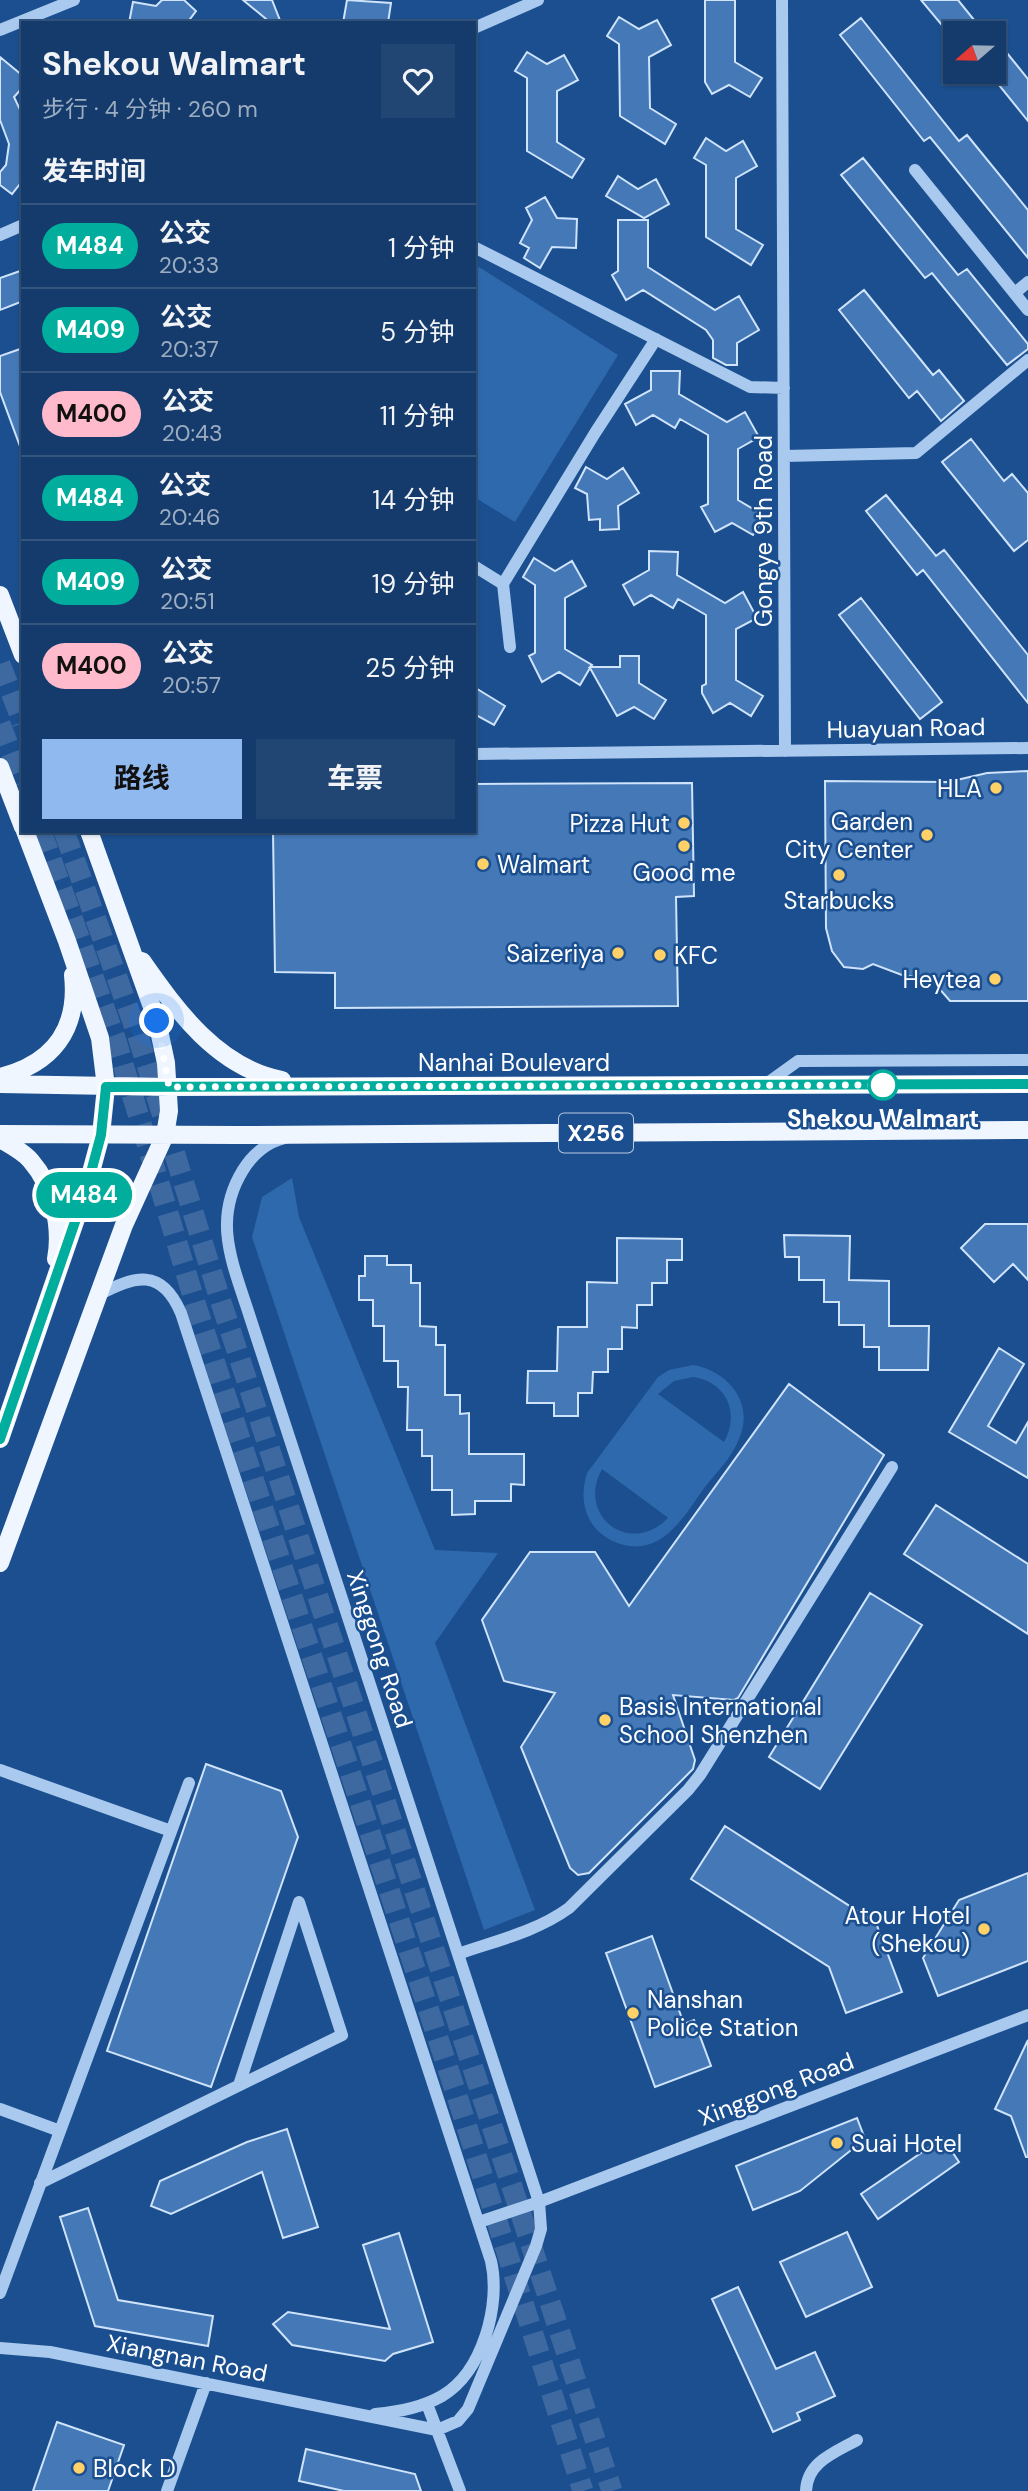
<!DOCTYPE html>
<html lang="zh">
<head>
<meta charset="utf-8">
<style>
	:root { --surface:#143b6b; --page:#214673; --text:#f1f3f6; --muted:#9dadc1; --line:#33557e; --accent:#90b9f0 }
	body { margin:0; font-family:"DM Sans","Noto Sans SC",sans-serif; background:var(--page); color:var(--text); height:100vh; display:flex; flex-direction:column; font-size:26px; white-space:nowrap }
	* { box-sizing:border-box; margin:0 }
	p { font-size:23px; color:var(--muted) }
	.icon { flex:none; width:38px; height:38px; fill:none; stroke:currentColor; stroke-width:2; stroke-linecap:round; stroke-linejoin:round }
	.map { position:relative; flex:1; overflow:hidden }
	.details { position:absolute; left:21px; top:21px; width:455px; height:812px; display:flex; flex-direction:column; background:var(--surface); border-radius:0px; box-shadow:0 2px 5px #0004,0 0 0 2px var(--line) }
	.details>* { flex:none }
	.badge { padding:0 14px; border-radius:23px; font-size:24px; line-height:46px }
	.needle { width:46px; rotate:250deg }
	.fabs { position:absolute; left:943px; top:21px; display:grid; gap:14px }
	.fabs a { display:grid; place-items:center; width:63px; height:63px; border-radius:0px; background:var(--surface); box-shadow:0 2px 5px #0004,0 0 0 2px var(--line); font-size:35px }
	.you { position:absolute; width:35px; height:35px; margin:-18px; border:5px solid #fff; border-radius:50%; background:#1a73e8; box-shadow:0 0 0 10px #1a73e833 }
	.map>.badge { position:absolute; translate:-50% -50%; box-shadow:0 0 0 4px #fff }
	h2 { padding:0 21px; font-size:26px; line-height:63px }
	.round { display:grid; place-items:center; flex:none; width:74px; height:74px; border-radius:0px; background:var(--page) }
	.headline { display:flex; align-items:center; justify-content:space-between; height:119px; padding:0 21px }
	h1 { font-size:33px; font-weight:700; line-height:52px }
	.button { display:flex; gap:14px; margin-top:auto; padding:14px 21px }
	.button a { flex:1; height:80px; border-radius:0px; background:var(--accent); color:#111; font-size:28px; font-weight:700; line-height:80px; text-align:center }
	.button a+a { background:var(--page); color:var(--text) }
	ul { padding:0; list-style:none }
	li { display:flex; align-items:center; gap:21px; height:84px; padding:0 21px; border-top:2px solid var(--line) }
	li div { flex:1 }
	li b { display:block; font-size:26px }
	li em { font-style:normal }
	li .badge { min-width:77px; font-weight:700; text-align:center }
	.map>svg:first-child { display:block }
</style>
</head>
<body>
<div class="map">
<svg width="1028" height="2491" viewBox="0 0 1028 2491">
	<rect width="100%" height="100%" fill="#1b4f8f"/>
	<path fill="#2e69ad" fill-rule="evenodd" d="M479,267L618,355L515,522L474,497V274Z
		M292,1178L299,1217L435,1550L498,1553L435,1643L535,1910L484,1930L252,1237L262,1197Z
		M693,1365C728,1371 755,1403 739,1439C732,1457 717,1472 705,1487C686,1513 666,1551 629,1546C616,1544 605,1538 596,1529C582,1512 581,1493 587,1473L658,1377L669,1370ZM693,1377C727,1382 740,1413 724,1442L658,1394L674,1381ZM602,1469L667,1517L668,1518C630,1557 576,1516 602,1469Z"/>
	<path fill="#4478b7" stroke="#cfe3fa" stroke-width="2" d="M162,0H184L196,11L187,23H129L133,2L156,6Z
		M243,0H272L281,23H271Z
		M347,0L391,3L388,23H343Z
		M705,0H735V62L762,78L750,97L729,85L712,94L705,82Z
		M921,0H958L979,26L969,33L956,32V42Z
		M619,17L639,29L657,20L671,45L649,57L650,108L676,124L665,144L620,116L619,44L607,36Z
		M861,18L959,141L967,135L1028,210V258L930,137L924,141L840,35Z
		M994,37L1028,79V121L994,79Z
		M527,52L547,64L564,55L578,80L557,91V142L584,159L572,178L527,151V78L515,71Z
		M0,57L23,76V87L14,97L23,116V180L12,194L0,185V172L6,165L9,144L0,120Z
		M706,138L726,151L743,141L757,166L736,178V229L763,245L751,265L706,237V165L694,158Z
		M863,158L958,275L967,269L1028,344V349L1007,365L932,273L925,278L841,175Z
		M618,176L638,189L656,179L669,204L644,218L606,196Z
		M545,197L557,218L577,219L576,248L552,247L540,268L524,258L529,248L520,243L532,220L526,208Z
		M618,220H648V267L715,310L739,296L759,330L737,343V365H726L713,358V340L706,330L643,290L626,300L612,275L618,271Z
		M23,270V301L0,310V278Z
		M864,290L933,375L939,370L964,401L941,421L917,391L909,398L839,310Z
		M23,348V449H21L0,392V356Z
		M651,371H680L679,394L727,422L745,412L759,437L738,449V500L765,516L753,535L732,523L715,532L701,507L708,504V435L680,419L675,428L653,415L636,425L625,404L651,390Z
		M971,439L1004,481L1012,474L1028,493V540L1014,551L942,462Z
		M586,467L607,479L623,468L639,493L618,506L619,529L600,530V519L589,520L587,494L575,488Z
		M886,495L936,556L944,550L1028,655V703L923,570L917,575L866,511Z
		M649,551L678,552L677,575L725,603L743,592L757,618L736,629V680L763,696L751,716L730,703L713,713L702,693V686L706,684V615L678,599L673,608L651,595L634,605L623,585L649,570Z
		M534,558L555,571L572,561L586,586L565,598V649L592,665L590,667H620V656H639V683L666,700L654,719L634,707L617,716L590,668L580,685L559,672L542,682L529,656L535,653V585L523,577Z
		M861,598L942,702L920,719L839,615Z
		M474,687L505,706L494,725L474,714Z
		M1028,771V1001H950L931,979L902,975L873,964L863,969L844,967L832,951L826,928L825,781L948,782L987,773Z
		M692,783L694,896L676,897L678,1006L335,1008V973L275,972L273,831H474V784Z
		M985,1224H1028V1280L1013,1264L994,1282L961,1248Z
		M784,1235L850,1236L849,1280L889,1281V1326H929L928,1370H879V1347H864V1325H839V1302H824V1280H799V1257H785Z
		M617,1238L682,1239V1260H667V1283H652V1305H637V1328L622,1327V1349H608V1372H593L592,1393H578V1416H554V1403H527L528,1371H557L558,1327H587V1282L617,1283Z
		M365,1256H387V1265H411V1283H420V1326L436,1327V1345H445V1395H460V1414L469,1413V1454H524V1485L511,1484V1501H475V1514L452,1515V1490H432V1456H422V1430H407L408,1387H398V1361H384V1326H373V1300H359V1276H365Z
		M999,1348L1024,1364L988,1426L1016,1443L1028,1422V1478L949,1432Z
		M789,1384L884,1455L738,1698L734,1700L673,1695L695,1760L693,1769L589,1873L578,1875L570,1868L521,1747L555,1693L504,1681L482,1620L530,1552H595L629,1606Z
		M936,1505L1028,1564V1634L904,1554Z
		M870,1593L922,1625L820,1789L769,1757Z
		M206,1764L281,1791L298,1837L211,2087L107,2051Z
		M725,1826L876,1923L902,1992L846,2013L829,1967L691,1879Z
		M1028,1873V1961L938,1996L923,1958L959,1900Z
		M652,1936L684,2024L694,2020L711,2066L655,2087L606,1953Z
		M1028,2040V2157H1026L1011,2116L995,2109Z
		M857,2118L865,2139L800,2191L753,2210L736,2166Z
		M287,2129L318,2227L283,2238L262,2172L171,2214L151,2206L160,2181L247,2142Z
		M943,2138L959,2162L878,2219L861,2194Z
		M88,2208L118,2300L213,2316L208,2346L95,2326L60,2217Z
		M847,2232L872,2287L806,2317L780,2262Z
		M399,2233L433,2342L393,2354L385,2361L292,2345L273,2324L288,2312L390,2329L363,2245Z
		M738,2287L776,2369L815,2352L835,2396L797,2413L800,2420L773,2432L712,2299Z
		M57,2422L124,2445L108,2491H33Z
		M306,2449L415,2474L421,2491H344L299,2481Z"/>
	<g fill="none" stroke-linecap="round" stroke-linejoin="round">
		<path stroke="#3d69a0" stroke-width="21" stroke-dasharray="21 10" stroke-linecap="butt" d="M0,664L23,723
			M0,724L23,783
			M41,831L116,1041L196,1306L457,2096L583,2491
			M64,831L137,1033L220,1299L612,2491"/>
		<path stroke="#a9c9ee" stroke-width="12" d="M782,0L785,751
			M474,28L538,0
			M0,30L74,0
			M915,170L1028,310
			M0,235L23,225
			M474,247L750,387L784,388
			M1015,293L1028,282
			M784,456L916,453L1028,360
			M474,566L503,584L510,647
			M503,584L595,433L656,339
			M474,754L1028,748
			M766,1084L798,1061L1028,1060
			M98,1295C135,1276 161,1267 181,1313L491,2261C501,2304 483,2372 442,2396C421,2408 399,2412 375,2414
			M0,1770L171,1831
			M458,1954C495,1941 536,1932 569,1908L688,1790L700,1775L892,1467
			M0,2109L60,2131
			M40,2183L342,2035L299,1902L239,2085
			M479,2222L539,2202L1028,2015
			M0,2293L189,1783
			M0,2348L50,2352L437,2430L458,2421L468,2409L536,2246L541,2229L539,2202L246,1305C230,1257 214,1217 243,1170C252,1155 267,1142 285,1138
			M427,2404L460,2491
			M167,2491L206,2383
			M806,2491C807,2462 834,2453 857,2440"/>
		<path stroke="#f0f6ff" stroke-width="18" d="M0,595L23,655
			M0,767L23,827
			M142,961C177,1011 218,1068 282,1080
			M0,1077C52,1064 79,1030 73,975
			M0,1084L169,1087L1028,1084
			M0,1134L238,1135L1028,1130
			M0,1139C10,1145 24,1152 31,1161C53,1186 62,1227 56,1259
			M0,1439L87,1187L101,1135L106,1087L100,1038L67,941L25,831
			M0,1563L124,1225L165,1135L169,1111L166,1063L157,1021L89,831"/>
	</g>
	<g fill="none" stroke-linecap="round" stroke-linejoin="round">
		<defs>
			<path id="line" d="M0,1439L87,1187L101,1135L106,1087L1028,1084"/>
		</defs>
		<use href="#line" stroke="#fff" stroke-width="16"/>
		<use href="#line" stroke="#01ad9c" stroke-width="10"/>
		<path stroke="#fff" stroke-width="7" stroke-dasharray="0 12.6" d="M157,1021L169,1087L883,1085"/>
	</g>
	<g fill="#ffd166" stroke="#1b4f8f" stroke-width="2.5">
		<circle cx="996" cy="788" r="7"/>
		<circle cx="684" cy="823" r="7"/>
		<circle cx="927" cy="835" r="7"/>
		<circle cx="684" cy="846" r="7"/>
		<circle cx="483" cy="864" r="7"/>
		<circle cx="839" cy="875" r="7"/>
		<circle cx="618" cy="953" r="7"/>
		<circle cx="660" cy="955" r="7"/>
		<circle cx="995" cy="979" r="7"/>
		<circle cx="605" cy="1720" r="7"/>
		<circle cx="984" cy="1929" r="7"/>
		<circle cx="633" cy="2013" r="7"/>
		<circle cx="837" cy="2143" r="7"/>
		<circle cx="79" cy="2468" r="7"/>
	</g>
	<circle fill="#fff" stroke="#01ad9c" stroke-width="3.5" cx="883" cy="1085" r="14"/>
	<g text-anchor="middle" dominant-baseline="central" stroke-width="5" stroke-linejoin="round" paint-order="stroke">
		<rect fill="#1b4f8f" stroke="#bbcadd" stroke-width="2" x="559" y="1113.5" width="74" height="39" rx="5"/>
		<g font-size="23" font-weight="bold" fill="#fff">
			<text x="596" y="1133">X256</text>
		</g>
		<g font-size="24" fill="#fff" stroke="#1b4f8f">
			<text transform="translate(763 531) rotate(-90)">Gongye 9th Road</text>
			<text transform="translate(906 728) rotate(-1)">Huayuan Road</text>
			<text x="514" y="1062">Nanhai Boulevard</text>
			<text transform="translate(380 1649) rotate(72)">Xinggong Road</text>
			<text transform="translate(776 2089) rotate(-21)">Xinggong Road</text>
			<text transform="translate(187 2358) rotate(11)">Xiangnan Road</text>
		</g>
		<g font-size="24" fill="#fff" stroke="#1b4f8f" text-anchor="end">
			<text x="982" y="788">HLA</text>
			<text x="913" y="821">Garden<tspan x="913" dy="28">City Center</tspan></text>
			<text x="670" y="823">Pizza Hut</text>
			<text x="497" y="864" text-anchor="start">Walmart</text>
			<text x="684" y="872" text-anchor="middle">Good me</text>
			<text x="839" y="900" text-anchor="middle">Starbucks</text>
			<text x="604" y="953">Saizeriya</text>
			<text x="674" y="955" text-anchor="start">KFC</text>
			<text x="981" y="979">Heytea</text>
			<text x="619" y="1706" text-anchor="start">Basis International<tspan x="619" dy="28">School Shenzhen</tspan></text>
			<text x="970" y="1915">Atour Hotel<tspan x="970" dy="28">(Shekou)</tspan></text>
			<text x="647" y="1999" text-anchor="start">Nanshan<tspan x="647" dy="28">Police Station</tspan></text>
			<text x="851" y="2143" text-anchor="start">Suai Hotel</text>
			<text x="93" y="2468" text-anchor="start">Block D</text>
		</g>
		<g font-size="24" font-weight="bold" fill="#fff" stroke="#1b4f8f">
			<text x="883" y="1118">Shekou Walmart</text>
		</g>
	</g>
</svg>
<div class="fabs">
<a><svg class="needle" viewBox="-14 -14 28 28"><path d="M0-13l5 13h-10z" fill="#e53935"/><path d="M0 13l5-13h-10z" fill="#9dadc1"/></svg></a>
</div>
<div class="you" style="left:157px;top:1021px"></div>
<b class="badge" style="left:84px;top:1195px;background:#01ad9c;color:#fff">M484</b>
<section class="details">
<div class="headline"><div><h1>Shekou Walmart</h1><p>步行 · 4 分钟 · 260 m</p></div><a class="round"><svg class="icon" aria-label="heart" viewBox="0 0 24 24"><path d="M12 20l-8-8c-3-5 5-10 8-4 3-6 11-1 8 4z"/></svg></a></div>
<h2>发车时间</h2>
<ul>
<li><span class="badge" style="background:#01ad9c;color:#fff">M484</span><div><b>公交</b><p>20:33</p></div><em>1 分钟</em></li>
<li><span class="badge" style="background:#01ad9c;color:#fff">M409</span><div><b>公交</b><p>20:37</p></div><em>5 分钟</em></li>
<li><span class="badge" style="background:#fbc;color:#111">M400</span><div><b>公交</b><p>20:43</p></div><em>11 分钟</em></li>
<li><span class="badge" style="background:#01ad9c;color:#fff">M484</span><div><b>公交</b><p>20:46</p></div><em>14 分钟</em></li>
<li><span class="badge" style="background:#01ad9c;color:#fff">M409</span><div><b>公交</b><p>20:51</p></div><em>19 分钟</em></li>
<li><span class="badge" style="background:#fbc;color:#111">M400</span><div><b>公交</b><p>20:57</p></div><em>25 分钟</em></li>
</ul>
<div class="button"><a>路线</a><a>车票</a></div>
</section>
</div>
</body>
</html>
